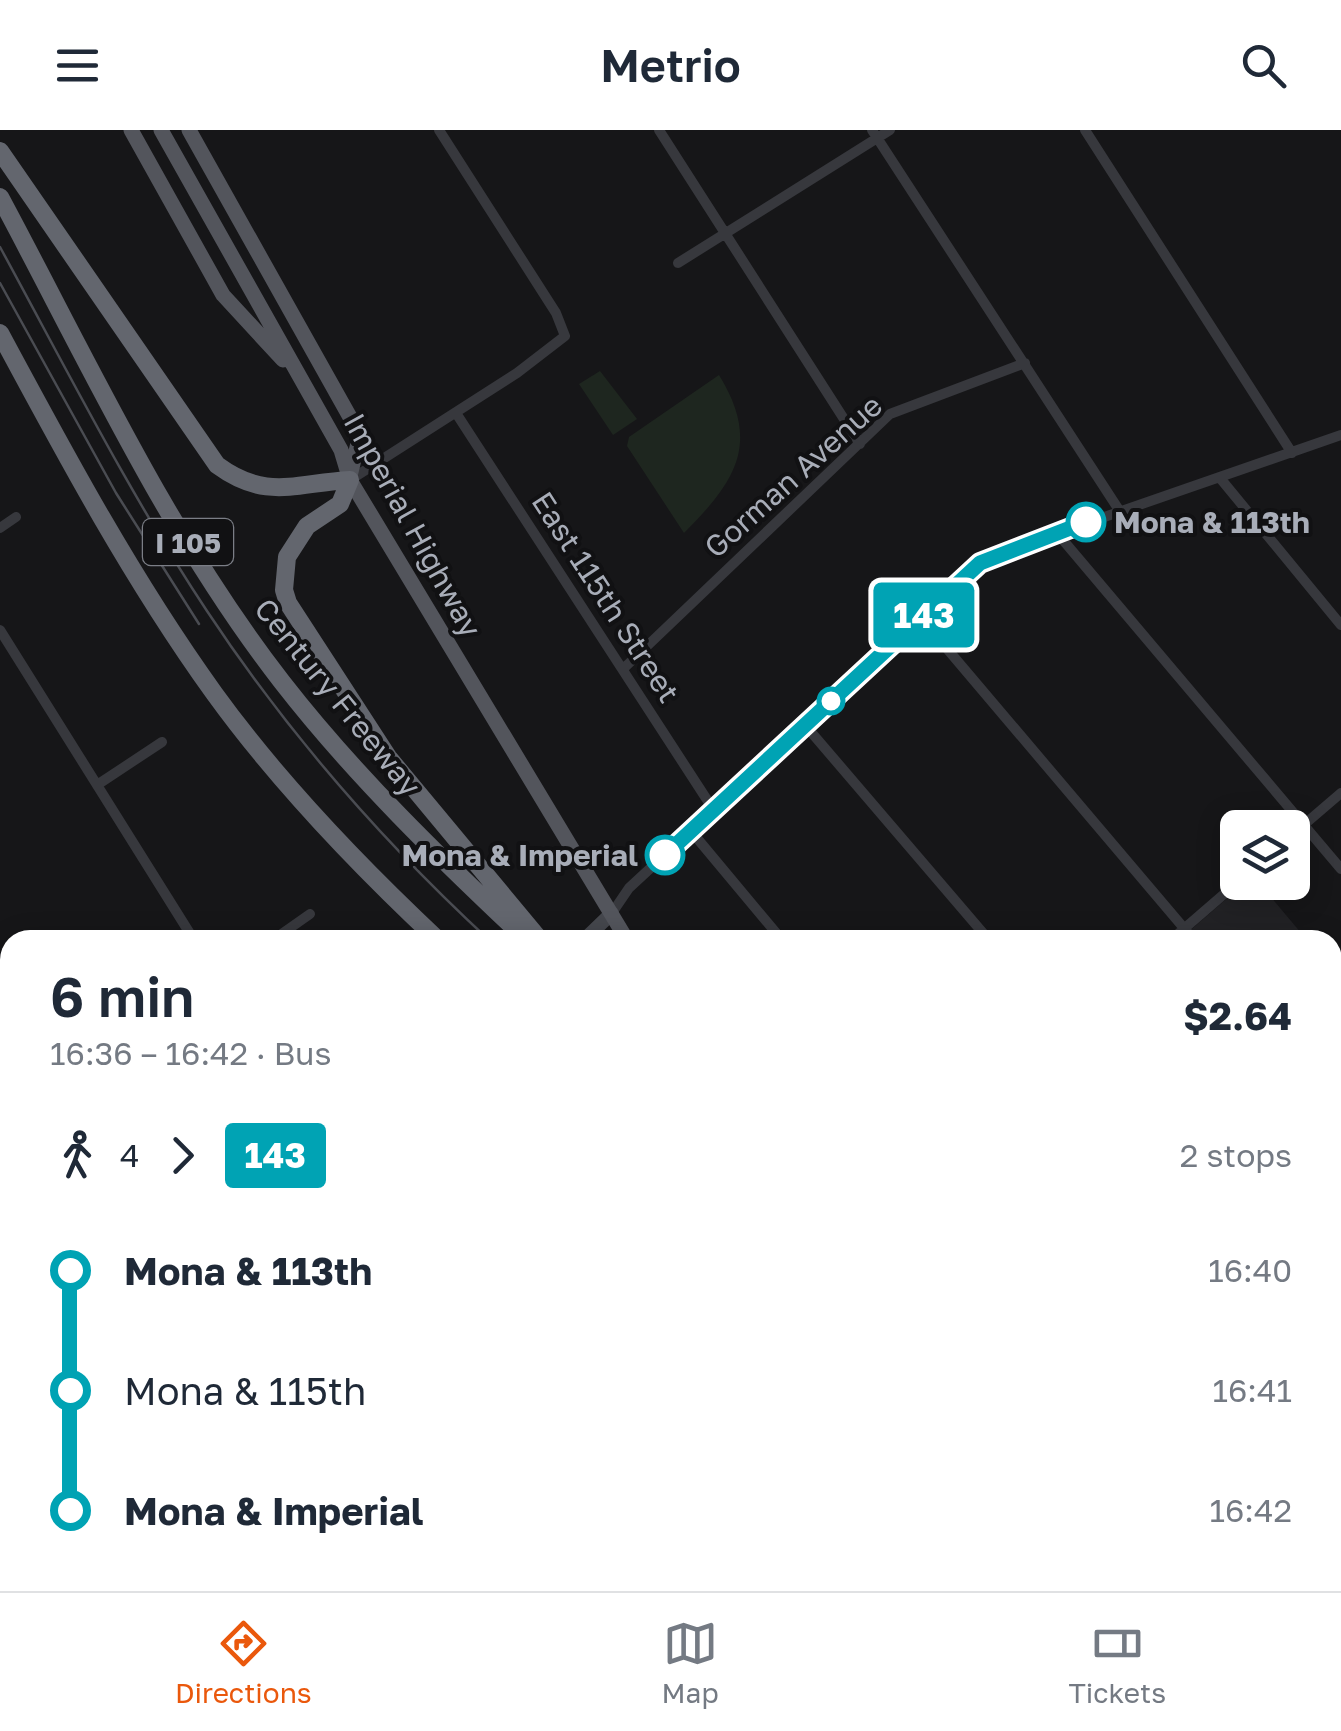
<!DOCTYPE html>
<html lang="en">
<head>
<meta charset="utf-8">
<style>
	:root { --surface:#fff; --page:#f6f6f7; --text:#1f2937; --muted:#747a83; --line:#e0e1e3; --accent:#ea580c }
	body { margin:0; font-family:"Golos Text",sans-serif; background:var(--page); color:var(--text); height:100vh; display:flex; flex-direction:column; font-size:38px; white-space:nowrap }
	* { box-sizing:border-box; margin:0 }
	p { font-size:32px; color:var(--muted) }
	.icon { flex:none; width:55px; height:55px; fill:none; stroke:currentColor; stroke-width:2; stroke-linecap:round; stroke-linejoin:round }
	.map { position:relative; flex:1; overflow:hidden }
	.side { position:absolute; left:0px; top:800px; width:1342px; height:662px; display:flex; flex-direction:column; background:var(--surface); border-radius:30px 30px 0 0; box-shadow:0 5px 25px #0003 }
	.side>* { flex:none }
	.badge { padding:0 20px; border-radius:8px; font-size:35px; line-height:65px }
	.tools { position:absolute; left:1220px; top:680px; display:grid; gap:20px }
	.tools a { display:grid; place-items:center; width:90px; height:90px; border-radius:15px; background:var(--surface); box-shadow:0 5px 25px #0003; font-size:50px }
	.map>.badge { position:absolute; translate:-50% -50%; box-shadow:0 0 0 5px #fff }
	.legs { display:flex; align-items:center; gap:15px; height:110px; padding:0 50px; font-size:32px }
	.legs p { margin-inline-start:auto }
	.overview { display:flex; align-items:center; justify-content:space-between; height:170px; padding:0 50px }
	h1 { font-size:55px; font-weight:600; line-height:75px }
	ul { padding:0 50px; list-style:none }
	li { display:flex; align-items:center; gap:35px; height:120px; font-size:38px }
	li i { display:grid; place-items:center; width:15px; height:100%; margin:0 12px; background:currentColor }
	li i::after { content:''; width:25px; height:25px; margin:-12px; border:8px solid; border-radius:50%; background:var(--surface) }
	li p { margin-inline-start:auto }
	li:first-child i { background:linear-gradient(#0000 50%,currentColor 0) }
	li:last-child i { background:linear-gradient(currentColor 50%,#0000 0) }
	header { display:flex; justify-content:space-between; align-items:center; height:130px; padding:0 50px; background:var(--surface); font-size:45px; font-weight:600 }
	.tabs { display:flex; justify-content:space-around; align-items:center; height:140px; border-top:2px solid var(--line); background:var(--surface); font-size:28px; color:var(--muted) }
	.tabs a { display:grid; justify-items:center; gap:5px }
	.tabs .on { color:var(--accent) }
	.map>svg:first-child { display:block }
</style>
</head>
<body>
<header><svg class="icon" aria-label="menu" viewBox="0 0 24 24"><path d="M4 6h16M4 12h16M4 18h16"/></svg>Metrio<svg class="icon" aria-label="search" viewBox="0 0 24 24"><circle cx="10" cy="10" r="6"/><path d="M15 15l6 6"/></svg></header>
<div class="map">
<svg width="1341" height="1461" viewBox="0 0 1341 1461">
	<rect width="100%" height="100%" fill="#161618"/>
	<path fill="#222225" d="M1246,752L1259,753L1307,810H1179Z
		M1332,841L1341,851V1107L1333,1114Z
		M1341,1238V1461H1317L1311,1453L1332,1452V1245Z
		M10,1386V1452H667L674,1461H0V1396Z
		M1051,1452H1243L1250,1461H1041Z"/>
	<path fill="#1e261f" d="M600,241L637,289L613,305L579,254Z
		M719,245C761,313 736,351 684,403L627,316L629,307Z"/>
	<g fill="none" stroke-linecap="round" stroke-linejoin="round">
		<path stroke="#37383d" stroke-width="10" d="M659,0L860,314
			M872,0L1119,380
			M1085,0L1292,323
			M678,133L890,0
			M456,283L713,679
			M1220,348L1341,495
			M350,350L517,243L565,206L556,183L439,0
			M0,398L16,387
			M1057,403L1341,739
			M921,488L1194,810
			M0,500L194,810
			M623,539L890,284L1025,233
			M805,595L989,810
			M97,655L162,612
			M691,701L782,810
			M1292,705L1341,663
			M612,783L629,758L986,428L1341,305
			M273,810L310,784
			M1171,810L1238,752
			M0,873L10,888
			M1332,970L1341,980
			M315,1461L323,1452"/>
		<path stroke="#45474d" stroke-width="14" d="M584,810L612,783
			M1332,1231L1341,1224
			M0,1348L10,1362
			M1100,1452L1109,1461
			M1061,1461L1073,1452"/>
		<path stroke="#53555c" stroke-width="15" d="M131,0L223,165L283,230
			M161,0L341,320L350,350L627,810
			M189,0L360,305L350,346
			M1332,1137L1341,1130
			M1276,1452L1282,1461
			M950,1461L960,1452"/>
		<path stroke="#63666e" stroke-width="18" d="M0,21L217,335C266,371 295,353 350,350L340,374L307,396L287,427L284,460L288,473L388,627L540,810
			M0,67C88,231 167,404 282,552C355,646 441,729 527,810
			M0,203C66,326 132,449 214,563C279,653 357,734 438,810
			M1150,1452L1158,1461
			M1223,1452L1230,1461"/>
		<path stroke="#4a4c52" stroke-width="2.5" d="M0,117C67,240 130,365 207,481C287,602 383,712 489,810
			M0,153L116,363L199,494
			M1191,1452L1198,1461"/>
		<path stroke="#4a4c52" stroke-width="4" stroke-dasharray="12 10" stroke-linecap="butt" d="M1332,1170L1341,1163
			M1332,1192L1341,1184
			M992,1461L1002,1452
			M1035,1461L1045,1452"/>
	</g>
	<g fill="none" stroke-linecap="round" stroke-linejoin="round">
		<defs>
			<path id="line-1" d="M665,725L980,433L1086,392"/>
		</defs>
		<use href="#line-1" stroke="#fff" stroke-width="22"/>
		<use href="#line-1" stroke="#00a3b4" stroke-width="15"/>
	</g>
	<g fill="#fff" stroke="#00a3b4" stroke-width="5">
		<circle cx="1086" cy="392" r="18"/>
		<circle cx="831" cy="571" r="12"/>
		<circle cx="665" cy="725" r="18"/>
	</g>
	<g text-anchor="middle" dominant-baseline="central" stroke-width="8" stroke-linejoin="round" paint-order="stroke">
		<rect fill="#111113" stroke="#7b7e86" stroke-width="2.5" x="143" y="389" width="90" height="46" rx="8"/>
		<g font-size="28" font-weight="bold" fill="#a8adb8">
			<text x="188" y="412">I 105</text>
		</g>
		<g font-size="30" fill="#a8adb8" stroke="#111113">
			<text transform="translate(793 346) rotate(-42)">Gorman Avenue</text>
			<text transform="translate(413 395) rotate(61)">Imperial Highway</text>
			<text transform="translate(606 467) rotate(57)">East 115th Street</text>
			<text transform="translate(338 567) rotate(51)">Century Freeway</text>
		</g>
		<g font-size="30" font-weight="bold" fill="#a8adb8" stroke="#111113" text-anchor="start">
			<text x="1114" y="392">Mona &amp; 113th</text>
			<text x="638" y="725" text-anchor="end">Mona &amp; Imperial</text>
		</g>
	</g>
</svg>
<div class="tools">
<a><svg class="icon" aria-label="layers" viewBox="0 0 24 24"><path d="M12 4l9 5-9 5-9-5zM3 14l9 5 9-5"/></svg></a>
</div>
<b class="badge" style="left:924px;top:485px;background:#00a3b4;color:#fff">143</b>
<section class="side">
<div class="overview"><div><h1>6 min</h1><p>16:36 – 16:42 · Bus</p></div><b>$2.64</b></div>
<div class="legs"><svg class="icon" aria-label="walk" viewBox="0 0 24 24"><circle cx="13" cy="4" r="2"/><path d="M13 8l-2 6 4 7M11 14l-3 7M7 12l3-4h3l4 4"/></svg>4<svg class="icon" aria-label="forward" viewBox="0 0 24 24"><path d="M9 5l7 7-7 7"/></svg><b class="badge" style="background:#00a3b4;color:#fff">143</b><p>2 stops</p></div>
<ul>
<li><i style="color:#00a3b4"></i><b>Mona &amp; 113th</b><p>16:40</p></li>
<li><i style="color:#00a3b4"></i><span>Mona &amp; 115th</span><p>16:41</p></li>
<li><i style="color:#00a3b4"></i><b>Mona &amp; Imperial</b><p>16:42</p></li>
</ul>
</section>
</div>
<nav class="tabs">
<a class="on"><svg class="icon" aria-label="directions" viewBox="0 0 24 24"><path d="M12 3l9 9-9 9-9-9zM9 14v-3h6M13 9l2 2-2 2"/></svg>Directions</a>
<a><svg class="icon" aria-label="map" viewBox="0 0 24 24"><path d="M3 6l6-2 6 2 6-2v14l-6 2-6-2-6 2zM9 4v14M15 6v14"/></svg>Map</a>
<a><svg class="icon" aria-label="tickets" viewBox="0 0 24 24"><path d="M3 7h18v10H3zM15 7v10"/></svg>Tickets</a>
</nav>
</body>
</html>
